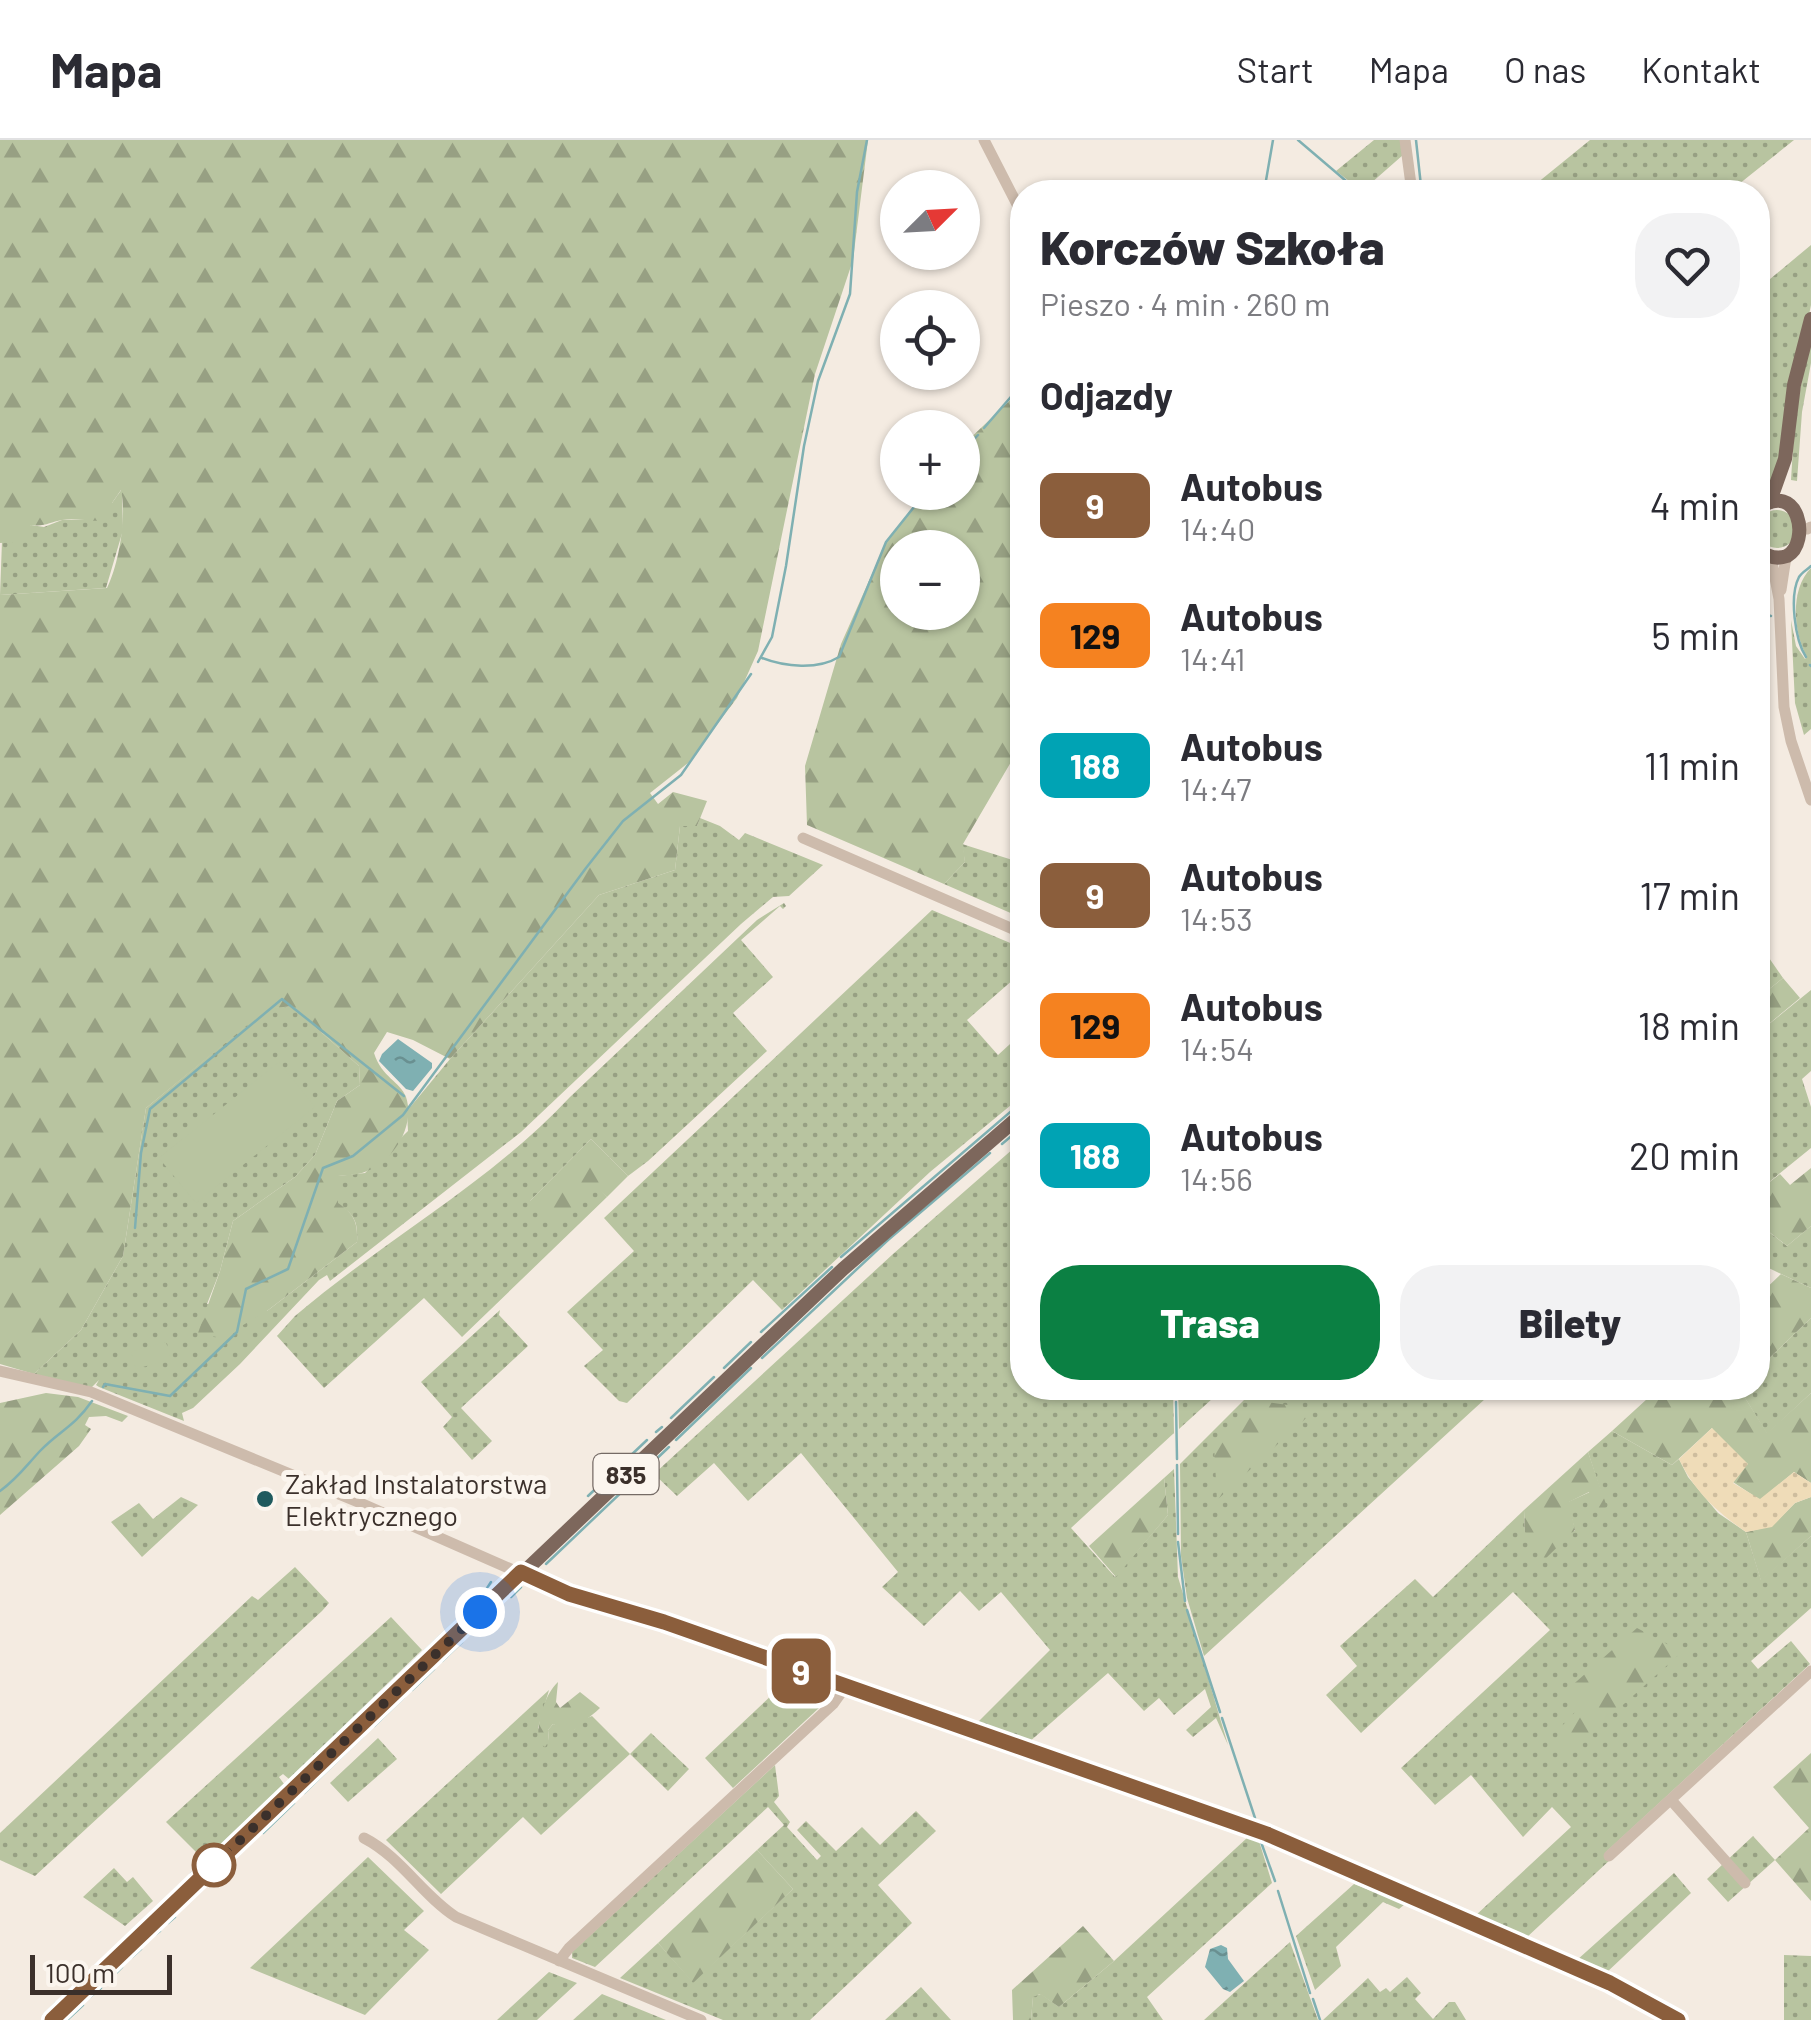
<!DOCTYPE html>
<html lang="pl">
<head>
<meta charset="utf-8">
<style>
	:root { --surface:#fff; --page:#f2f2f3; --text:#2b2b33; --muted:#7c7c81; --line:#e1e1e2; --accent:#0b8043 }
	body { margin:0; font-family:Barlow,sans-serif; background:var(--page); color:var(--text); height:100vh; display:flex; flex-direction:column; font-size:38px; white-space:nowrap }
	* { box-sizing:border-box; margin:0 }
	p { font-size:32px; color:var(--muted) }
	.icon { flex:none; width:55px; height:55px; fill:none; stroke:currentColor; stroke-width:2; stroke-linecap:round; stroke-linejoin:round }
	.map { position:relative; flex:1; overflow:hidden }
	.sheet { position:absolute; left:1010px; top:40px; width:760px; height:1220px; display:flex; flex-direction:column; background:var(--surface); border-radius:40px; box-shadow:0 2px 8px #0004 }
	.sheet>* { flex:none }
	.badge { padding:0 20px; border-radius:15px; font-size:35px; line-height:65px }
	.needle { width:65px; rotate:66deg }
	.fabs { position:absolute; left:880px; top:30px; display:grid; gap:20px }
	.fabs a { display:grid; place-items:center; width:100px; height:100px; border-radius:50%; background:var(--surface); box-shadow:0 2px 8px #0004; font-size:50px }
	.scale { position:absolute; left:30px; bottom:25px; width:142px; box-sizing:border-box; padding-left:10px; border:5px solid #3b302b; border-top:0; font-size:28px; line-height:35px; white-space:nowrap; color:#3b302b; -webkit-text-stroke:8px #fbf5ee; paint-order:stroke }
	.you { position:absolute; width:50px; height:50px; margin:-25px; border:8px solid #fff; border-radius:50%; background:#1a73e8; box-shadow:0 0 0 15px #1a73e833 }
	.map>.badge { position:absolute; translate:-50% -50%; box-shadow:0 0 0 5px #fff }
	h2 { padding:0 30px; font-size:38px; line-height:90px }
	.round { display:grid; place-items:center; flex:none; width:105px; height:105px; border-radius:40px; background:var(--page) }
	.summary { display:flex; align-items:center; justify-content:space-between; height:170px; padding:0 30px }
	h1 { font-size:48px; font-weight:800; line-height:75px }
	.cta { display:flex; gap:20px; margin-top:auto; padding:20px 30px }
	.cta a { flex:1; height:115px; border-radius:40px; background:var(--accent); color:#fff; font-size:40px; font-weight:800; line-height:115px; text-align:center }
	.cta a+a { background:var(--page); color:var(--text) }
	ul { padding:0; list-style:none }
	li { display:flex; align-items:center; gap:30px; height:130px; padding:0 30px }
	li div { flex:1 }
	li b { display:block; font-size:38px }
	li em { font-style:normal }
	li .badge { min-width:110px; font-weight:700; text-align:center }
	header { display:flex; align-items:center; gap:60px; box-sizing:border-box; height:140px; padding:0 50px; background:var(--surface); border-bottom:2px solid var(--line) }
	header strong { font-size:48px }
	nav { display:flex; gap:55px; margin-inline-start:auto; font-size:35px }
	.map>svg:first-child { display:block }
</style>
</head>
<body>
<header>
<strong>Mapa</strong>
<nav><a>Start</a><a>Mapa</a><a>O nas</a><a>Kontakt</a></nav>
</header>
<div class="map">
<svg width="1811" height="1880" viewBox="0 0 1811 1880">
	<defs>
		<pattern id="grass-dots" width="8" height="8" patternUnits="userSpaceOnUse" patternTransform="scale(2.5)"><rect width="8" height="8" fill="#b8c4a0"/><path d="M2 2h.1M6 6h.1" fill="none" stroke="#97a083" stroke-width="1.8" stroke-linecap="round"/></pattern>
		<pattern id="forest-firs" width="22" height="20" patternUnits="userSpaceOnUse" patternTransform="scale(2.5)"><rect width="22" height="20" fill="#b8c4a0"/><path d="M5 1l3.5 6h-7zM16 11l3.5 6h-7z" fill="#97a083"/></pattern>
		<pattern id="sand-dots" width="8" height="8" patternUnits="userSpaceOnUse" patternTransform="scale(2.5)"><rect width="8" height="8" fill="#efdcb8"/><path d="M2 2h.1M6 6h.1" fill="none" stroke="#cebd9e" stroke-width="1.8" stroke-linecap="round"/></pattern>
		<pattern id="water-ripples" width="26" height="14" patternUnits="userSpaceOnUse" patternTransform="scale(2.5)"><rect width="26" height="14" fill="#7fb0b2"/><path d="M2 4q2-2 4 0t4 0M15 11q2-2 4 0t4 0" fill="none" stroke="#699091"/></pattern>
	</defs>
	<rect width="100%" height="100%" fill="#f4ebe1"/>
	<path fill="url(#grass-dots)" d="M1374,0H1401L1403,15L1362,51L1336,31Z
		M1590,0H1794L1729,52H1526Z
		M1811,105V165L1780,318L1772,341L1758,349V149Z
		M1811,194V223L1802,272L1797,341L1791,340L1795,276Z
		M122,349L123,390L106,448L0,455L2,401L31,385L44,387L62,380L111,379L112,363Z
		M1758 389a19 19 0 1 1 38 0a19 19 0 1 1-38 0Z
		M1811,428V589L1804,595L1795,563L1791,480L1796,506L1805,519L1807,517C1793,492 1790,449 1811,428Z
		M700,678L720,686L739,700L745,693L823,725L789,756L773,757L741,784L521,992L330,1141L327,1135L319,1140L240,1224L193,1268L182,1273L184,1281L99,1247L96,1245L99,1240L91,1248L34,1234L81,1190L123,1116L146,968L267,868L292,866L359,926L360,945L337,961L315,1015L295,1037L233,1081L220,1131L207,1164L267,1171L357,1102C358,1082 355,1075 338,1064V1036L365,1033L408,991L407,971L450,919L599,755L675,730L680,686H697Z
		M962,704L1022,723V778L944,744L965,722Z
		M784,763L786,766L783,769L780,766L741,800L773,837L733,873L767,911L648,1021L628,1036L591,999L530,1061L597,1046L607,1057L462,1197L424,1158L324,1248L277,1196L295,1176C384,1100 490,1043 570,957L757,780Z
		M932,770L1022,808V832L967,880L998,915L1022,893V956L930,1032L782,1170L753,1140L627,1263L619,1261L584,1226L603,1210L567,1172L634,1111L604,1078Z
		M1758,802L1783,838L1758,858Z
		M1811,850V931L1802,939L1811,967V1008L1758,1051V893Z
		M1022,1001V1248H1173L1174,1293L1071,1388L1115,1437L1168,1375L1164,1338L1174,1329L1178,1437L1228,1605L1216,1578L1193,1597L1186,1590L1211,1567L1205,1549L1174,1575L1159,1558L1144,1571L1108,1533L1028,1603L975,1585L1050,1510L1001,1452L979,1471L960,1451L924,1486L882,1447L898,1432L801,1313L748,1361L714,1323L677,1356L654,1334L893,1114Z
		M1761,1086L1787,1106L1811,1086V1148L1758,1123V1088Z
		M500,1170L499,1175L528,1206L461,1268L492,1301L472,1320L443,1287L452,1277L421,1242Z
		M1811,1178V1253L1767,1294L1739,1248H1758V1229Z
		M1178,1248H1224L1179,1289Z
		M1256,1248H1497L1204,1516L1187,1458L1181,1416L1180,1324Z
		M1612,1291L1672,1325L1679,1319L1688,1337L1718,1373L1746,1392L1761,1440L1811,1396V1468L1751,1521L1758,1529L1791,1501L1810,1524L1606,1712L1611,1719L1526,1798L1475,1776L1571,1687L1552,1667L1523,1697L1471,1635L1435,1665L1401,1628L1550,1490L1513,1452L1361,1593L1326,1555L1357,1526L1340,1506L1415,1439L1433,1457L1524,1370L1525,1392L1575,1391L1568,1362L1590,1352L1606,1367L1588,1312Z
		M181,1357L198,1365L142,1417L111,1382L139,1363L153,1379Z
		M295,1427L329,1463L322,1471L35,1736L0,1720V1693L252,1456L258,1460Z
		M391,1477L422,1510L289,1639L283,1634L279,1637L284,1644L204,1720L166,1682Z
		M791,1537L834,1554L733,1648L705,1618Z
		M549,1550L538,1588L549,1601L548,1590L553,1584L574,1590L580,1581L592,1576L630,1614L651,1593L689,1629L668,1651L630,1614L541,1695L523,1677L441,1754L386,1700Z
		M378,1598L397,1619L348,1662L330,1643Z
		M775,1625L779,1656L774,1662L790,1682L787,1687L817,1720L821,1716L797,1690L806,1681L836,1711L862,1687L880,1705L916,1671L936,1691L878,1745L912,1783L810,1880H723L620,1838L658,1803L693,1842L793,1749L757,1710L784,1685L768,1667L595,1827L572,1818V1812Z
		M1753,1696L1775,1720L1728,1762L1707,1739Z
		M1248,1697L1259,1701L1272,1743L1147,1857L1163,1880H1031L1033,1856L1041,1854L1059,1867L1114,1821Z
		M368,1717L424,1771L404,1790L429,1810L365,1875L250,1828Z
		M114,1728L127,1742L133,1737L153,1761L125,1786L83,1757Z
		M1674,1733L1691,1753L1605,1834L1577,1820Z
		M1354,1744L1405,1764L1399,1769L1383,1762L1336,1807L1341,1826L1315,1850L1296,1796Z
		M1290,1802L1318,1880H1204Z
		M1784,1815L1811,1816V1880H1784Z
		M549,1832L577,1843L537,1880H497Z
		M1407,1837L1421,1853L1415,1859L1433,1879L1449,1862H1455L1466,1880H1323L1368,1838L1380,1852L1386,1848L1390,1852Z
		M921,1847L951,1880H885Z
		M602,1854L666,1880H573Z"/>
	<path fill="url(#forest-firs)" fill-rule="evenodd" d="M0,0H868L853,120L815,234L758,511L737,558L688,623L650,653L658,664L673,652L707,661L697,686H680L675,730L599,755L450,919L413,900L387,892L374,913C382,938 400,941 406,957C416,987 392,1024 362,1033C355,1035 346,1035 338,1036V1063C354,1074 358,1082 357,1102L267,1171L221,1198L198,1193L220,1131L233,1081L295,1037L315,1015L337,961L360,945L359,926L292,866L267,869L146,968L123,1116L81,1190L34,1234L0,1224V455L107,448C119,424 127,376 121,350L112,363V379C95,384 79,377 62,380C50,382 45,387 31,385L20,402L0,403Z
		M1022,249V611L1011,622L963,704L965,722L944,744L807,685L805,626L841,504L887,400L924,353L962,352L963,305ZM898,408H962V472H898Z
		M1783,838L1800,858L1758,893V858Z
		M591,999L628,1036L607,1057L596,1047L556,1087L530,1061Z
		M1811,1028V1086L1787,1106L1758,1083V1051L1780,1034L1790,1045Z
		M1781,1134L1811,1148V1178L1758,1229V1156Z
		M1659,1248H1739L1767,1293L1811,1253V1343L1794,1332L1760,1360L1733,1342L1712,1288L1672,1325L1612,1291Z
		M46,1253L78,1257L128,1276L122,1282L106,1276L89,1277L85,1285L91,1289L79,1306L0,1375V1263Z
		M1259,1261L1316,1269L1217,1360L1214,1304Z
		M1588,1312L1607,1367L1596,1372L1589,1352L1569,1362L1575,1390L1544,1420L1525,1392L1524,1370Z
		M1164,1338L1168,1375L1116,1437L1089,1406Z
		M1811,1357V1396L1761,1441L1746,1392L1772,1386L1795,1363Z
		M1637,1488L1682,1512L1567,1615L1557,1603L1560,1588L1578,1569L1568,1549Z
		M558,1542L556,1562L560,1568L580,1552L600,1568C590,1578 580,1582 572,1593L553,1584L548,1590L549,1601L545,1607L539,1603C536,1585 544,1555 558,1542Z
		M1811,1613V1761L1775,1720L1809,1688L1773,1647Z
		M757,1710L793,1749L693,1843L658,1803Z
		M1083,1786L1114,1821L1059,1867L1040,1854L1033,1857L1031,1880H1013L1012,1850Z"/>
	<path fill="url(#sand-dots)" d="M1712,1288L1748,1324L1733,1343L1760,1359L1794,1332L1811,1343V1357L1795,1363L1772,1387L1746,1392C1716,1371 1695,1352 1679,1319Z"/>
	<path fill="#b8c4a0" d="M279,922L315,967L196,1063L159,1018Z
		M166,1202L171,1219L136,1229L131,1212Z"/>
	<path fill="url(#water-ripples)" d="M398,899L432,923V928L413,951L406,949L379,921L382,914Z
		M1221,1805L1227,1808L1228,1819L1244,1841L1230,1852L1223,1849L1205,1827L1210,1809Z"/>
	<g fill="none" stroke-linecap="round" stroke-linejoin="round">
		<path stroke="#7fb0b2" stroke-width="2.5" d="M1298,0L1359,52
			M1416,0L1421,46
			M1264,52L1273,0
			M984,288L1022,244
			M962,312L978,295
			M1758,462L1764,474L1771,476
			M1806,517C1795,500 1789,456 1799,437C1802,432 1807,430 1811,426
			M762,518C785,527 818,530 839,517L886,402L926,352
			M758,522L772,497L786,426L804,306L818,241L850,154L857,52L867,0
			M1810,525L1811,526
			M1002,1004L1022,987
			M135,1088L141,1013L150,969L282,859L404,956
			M841,1117L1022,962
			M761,1192L832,1127
			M762,1218L888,1100L990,1013
			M724,1228L751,1202
			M103,1247L105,1244L170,1256L237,1192L246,1149L288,1129L323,1028L353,1016L403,975L586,728L623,681L681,635L751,534
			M1175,1248V1253
			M1176,1262L1177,1319
			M671,1278L714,1237
			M656,1292L662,1287
			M676,1300L751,1228
			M1177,1325L1178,1394
			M0,1351C17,1339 26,1326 40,1311C59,1291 74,1287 92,1261
			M588,1356L647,1300
			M1178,1402L1185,1461
			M546,1424L669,1307
			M511,1457L521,1447
			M1187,1470L1220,1572
			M472,1492L501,1465
			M442,1521L462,1502
			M412,1550L434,1529
			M1222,1578L1255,1678
			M374,1586L404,1557
			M293,1637L482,1456L491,1442
			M304,1653L363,1596
			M263,1693L294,1663
			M1261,1702L1275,1741
			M191,1734L282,1648
			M1278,1751L1310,1853
			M172,1753L179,1746
			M168,1783L175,1777
			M156,1794L160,1791
			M132,1817L141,1809
			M94,1828L97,1824
			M114,1835L122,1827
			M65,1854L72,1848
			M90,1857L101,1848
			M1313,1859L1320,1880
			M44,1875L56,1863
			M67,1880L83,1865"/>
		<path stroke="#cdbbac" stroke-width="11" d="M984,0L1022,74
			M1405,0L1412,52
			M1807,389L1811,387
			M1771,417L1779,459L1784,567L1791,601L1811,660
			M1781,450L1786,417
			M803,698L1022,793
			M0,1231L91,1252L358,1362L561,1451L655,1478L1267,1694L1610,1843L1677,1880
			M1671,1660L1745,1743
			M364,1698C401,1717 422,1755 456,1777L701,1880
			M1609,1716L1811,1531
			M559,1821L569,1808L833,1564L845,1547"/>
		<path stroke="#7d675c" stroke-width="14" d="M1770,361L1785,319L1794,245L1811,179
			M1758,369C1799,338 1811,403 1787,416C1776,420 1766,416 1758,409
			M52,1880L843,1129L1022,974"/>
	</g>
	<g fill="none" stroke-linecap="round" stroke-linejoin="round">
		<defs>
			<path id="line" d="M52,1880L521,1432L569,1454L664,1482L1267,1694L1610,1843L1678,1880"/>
		</defs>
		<use href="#line" stroke="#fff" stroke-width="22"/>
		<use href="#line" stroke="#8b5e3c" stroke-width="15"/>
		<path stroke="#3b302b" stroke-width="10" stroke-dasharray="0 18" d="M214,1725L480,1472"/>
	</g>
	<circle fill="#1f5a5e" stroke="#fbf5ee" stroke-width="4" cx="265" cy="1359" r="10"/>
	<circle fill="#fff" stroke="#8b5e3c" stroke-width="5" cx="214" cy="1725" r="20"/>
	<g text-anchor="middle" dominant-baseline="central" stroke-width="10" stroke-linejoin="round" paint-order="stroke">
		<rect fill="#fbf5ee" stroke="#756b66" stroke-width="2.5" x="593.5" y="1314" width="65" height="40" rx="8"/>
		<g font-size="25" font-weight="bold" fill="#3b302b">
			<text x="626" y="1334">835</text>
		</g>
		<g font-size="28" fill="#3b302b" stroke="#fbf5ee" text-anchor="start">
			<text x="285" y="1343">Zakład Instalatorstwa<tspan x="285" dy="32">Elektrycznego</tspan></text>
		</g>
	</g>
</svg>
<div class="fabs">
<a><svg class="needle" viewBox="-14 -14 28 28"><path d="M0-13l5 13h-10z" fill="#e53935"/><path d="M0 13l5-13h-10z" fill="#7c7c81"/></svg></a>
<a><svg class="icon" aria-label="locate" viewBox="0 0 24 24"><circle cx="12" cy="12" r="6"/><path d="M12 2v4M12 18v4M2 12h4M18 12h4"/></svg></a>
<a>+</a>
<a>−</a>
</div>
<div class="scale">100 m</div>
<div class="you" style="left:480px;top:1472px"></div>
<b class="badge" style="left:801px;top:1531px;background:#8b5e3c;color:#fff">9</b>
<section class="sheet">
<div class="summary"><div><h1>Korczów Szkoła</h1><p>Pieszo · 4 min · 260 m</p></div><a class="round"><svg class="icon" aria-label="heart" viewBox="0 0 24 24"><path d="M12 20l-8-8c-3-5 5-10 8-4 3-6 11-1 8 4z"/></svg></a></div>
<h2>Odjazdy</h2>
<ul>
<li><span class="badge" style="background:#8b5e3c;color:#fff">9</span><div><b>Autobus</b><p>14:40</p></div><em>4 min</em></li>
<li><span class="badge" style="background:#f58220;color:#111">129</span><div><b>Autobus</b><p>14:41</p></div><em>5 min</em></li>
<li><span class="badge" style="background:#00a3b4;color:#fff">188</span><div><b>Autobus</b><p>14:47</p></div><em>11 min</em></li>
<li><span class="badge" style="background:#8b5e3c;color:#fff">9</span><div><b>Autobus</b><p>14:53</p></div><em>17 min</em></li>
<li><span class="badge" style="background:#f58220;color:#111">129</span><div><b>Autobus</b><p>14:54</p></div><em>18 min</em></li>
<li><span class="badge" style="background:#00a3b4;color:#fff">188</span><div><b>Autobus</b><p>14:56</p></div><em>20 min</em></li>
</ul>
<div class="cta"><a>Trasa</a><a>Bilety</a></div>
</section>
</div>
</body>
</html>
